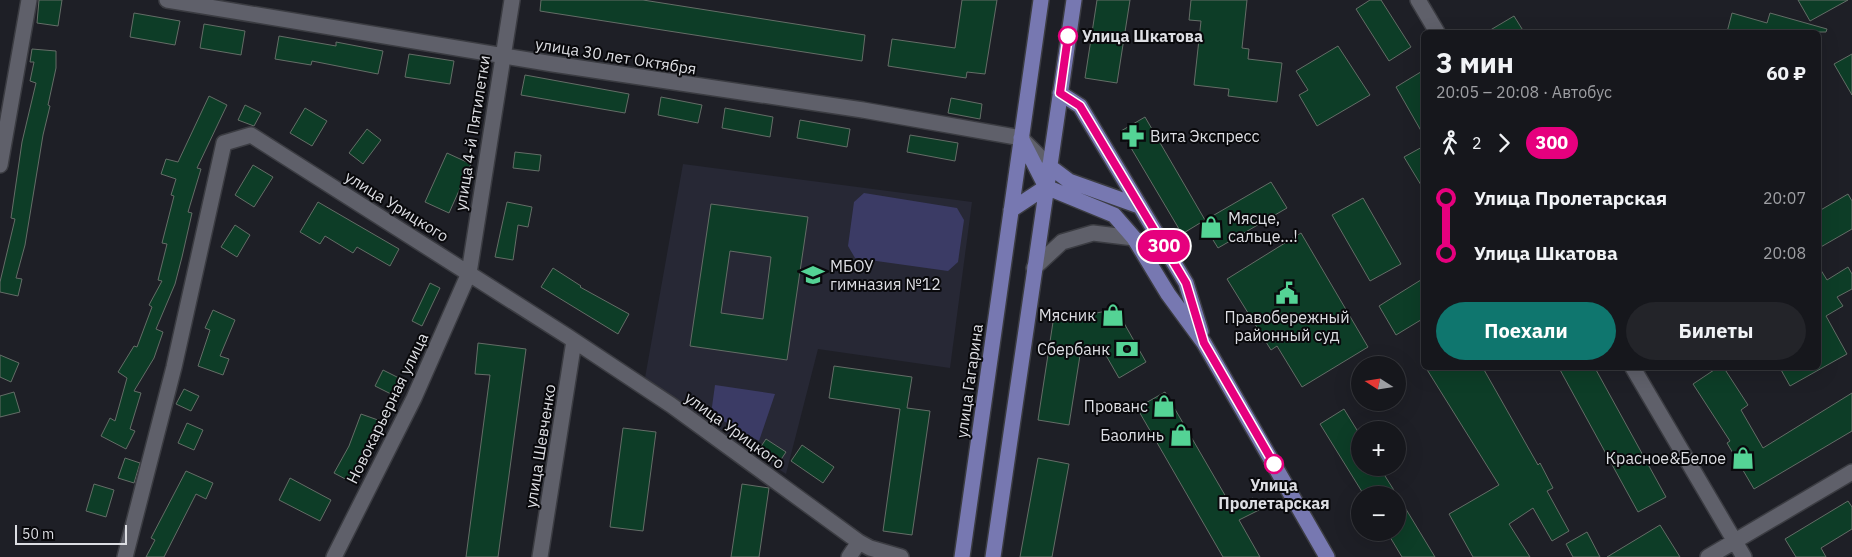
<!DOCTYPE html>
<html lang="ru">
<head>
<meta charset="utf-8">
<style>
	:root { --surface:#16171c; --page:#232429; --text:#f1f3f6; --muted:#9e9fa3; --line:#35363b; --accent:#0f766e }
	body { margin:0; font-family:"IBM Plex Sans",sans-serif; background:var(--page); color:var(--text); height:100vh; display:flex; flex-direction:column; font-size:19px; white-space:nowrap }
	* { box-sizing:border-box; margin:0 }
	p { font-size:16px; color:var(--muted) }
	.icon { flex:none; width:28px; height:28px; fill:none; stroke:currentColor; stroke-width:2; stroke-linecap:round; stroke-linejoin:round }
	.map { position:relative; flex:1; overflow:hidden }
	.sheet { position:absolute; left:1421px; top:30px; width:400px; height:340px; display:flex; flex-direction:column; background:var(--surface); border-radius:8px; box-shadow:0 5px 20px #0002,0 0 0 1px var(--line) }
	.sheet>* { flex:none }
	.badge { padding:0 10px; border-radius:16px; font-size:18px; line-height:32px }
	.needle { width:32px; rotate:282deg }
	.controls { position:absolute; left:1351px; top:356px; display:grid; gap:10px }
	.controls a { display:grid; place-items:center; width:55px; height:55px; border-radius:50%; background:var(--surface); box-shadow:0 5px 20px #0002,0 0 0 1px var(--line); font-size:25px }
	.scale { position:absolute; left:15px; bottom:12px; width:112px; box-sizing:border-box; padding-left:5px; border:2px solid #dddee3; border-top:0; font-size:14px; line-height:18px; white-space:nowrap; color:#dddee3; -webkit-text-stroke:4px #09090c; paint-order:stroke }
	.map>.badge { position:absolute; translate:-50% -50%; box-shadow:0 0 0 2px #fff }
	.legs { display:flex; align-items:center; gap:8px; height:55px; padding:0 15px; font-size:16px }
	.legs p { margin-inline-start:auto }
	.overview { display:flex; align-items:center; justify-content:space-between; height:85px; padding:0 15px }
	h1 { font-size:28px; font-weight:800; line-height:38px }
	.action { display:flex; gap:10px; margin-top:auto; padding:10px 15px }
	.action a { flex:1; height:58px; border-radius:30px; background:var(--accent); color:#fff; font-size:20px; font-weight:800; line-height:58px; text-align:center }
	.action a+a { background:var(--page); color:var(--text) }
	ul { padding:0 15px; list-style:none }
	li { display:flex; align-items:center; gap:18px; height:55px; font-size:19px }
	li i { display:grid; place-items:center; width:8px; height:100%; margin:0 6px; background:currentColor }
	li i::after { content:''; width:12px; height:12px; margin:-6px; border:4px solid; border-radius:50%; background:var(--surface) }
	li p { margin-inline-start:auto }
	li:first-child i { background:linear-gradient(#0000 50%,currentColor 0) }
	li:last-child i { background:linear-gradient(currentColor 50%,#0000 0) }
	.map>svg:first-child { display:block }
</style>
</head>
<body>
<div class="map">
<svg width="1852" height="557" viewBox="0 0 1852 557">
	<rect width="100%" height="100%" fill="#1e1f26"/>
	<path fill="#272835" d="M683,164L972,202L950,368L818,349L786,474L645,378Z"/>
	<path fill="#3b3b65" d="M864,193L957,208L964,220L958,262L948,271L855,258L848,246L854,202Z
		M715,385L775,394L759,441L711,414Z"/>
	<path fill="#0d3d27" stroke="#646d67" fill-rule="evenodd" d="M39,0H62L58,26L37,23Z
		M541,0H643L865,35L862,61L540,11Z
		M962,0H997L985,74L967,72L966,78L888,66L892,39L955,48Z
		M1097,0H1130L1117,83L1085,78Z
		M1191,0H1247L1242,48L1249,49L1248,59L1282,63L1277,102L1228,96L1229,89L1194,85L1201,21L1189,20Z
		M1370,0H1381L1411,47L1389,61L1356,9Z
		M1798,0H1848L1810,21Z
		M134,13L180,21L175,45L130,37Z
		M1732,13L1767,23L1770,13L1827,29L1826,32H1727Z
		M1514,16L1524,32H1487Z
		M204,24L245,31L241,55L200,48Z
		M279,36L336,46V42L383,51L378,74L312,61L311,65L275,59Z
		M1338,46L1370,95L1317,126L1299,95L1308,90L1296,71Z
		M32,49L56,51V68L48,105L50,106L43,135L25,245L16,278L22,279L18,296L0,292V282L15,219L11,218L22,142L36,83L30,81L34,62H30Z
		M409,54L454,61L450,84L405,77Z
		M1852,54V95L1834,64Z
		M1424,70V136L1396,87Z
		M525,75L629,94L625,113L521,95Z
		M209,96L227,105L197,168L201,169L188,212L192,213L182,257L175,284L156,329L163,332L154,358L134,391L141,393L130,429L135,431L126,449L101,436L110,418L115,421L127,378L118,372L134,346L137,347L152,307L149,305L162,281L158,280L167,244L162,243L174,196L171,195L176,179L161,174L166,159L178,162Z
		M661,97L702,105L698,123L658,115Z
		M951,98L982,104L980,119L948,113Z
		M245,105L261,113L254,126L238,120Z
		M305,108L327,121L312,146L290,133Z
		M725,108L773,117L770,137L722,128Z
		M1145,117L1205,220L1182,234L1121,131Z
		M800,120L850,129L847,147L797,138Z
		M367,129L381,140L363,164L349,153Z
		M910,135L958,143L955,161L907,152Z
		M1424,146V190L1404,157Z
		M515,152L541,155L539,171L513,168Z
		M447,153L471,164L449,213L425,202Z
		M253,165L273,177L254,207L235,195Z
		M1271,182L1287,208L1218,248L1202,222Z
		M1848,194L1852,201V229L1819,248V211Z
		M1363,198L1401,264L1370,281L1332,215Z
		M318,202L399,249L390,266L357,247L353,253L325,236L320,244L300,232Z
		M507,202L532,207L528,227L518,225L513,260L495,257Z
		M711,204L808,217L787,360L690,346ZM730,251L771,257L763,319L721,313Z
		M235,225L250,235L237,257L221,247Z
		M1301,233L1368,347L1302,387L1277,346L1271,350L1227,279Z
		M1819,267L1827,280L1848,267L1852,274V289L1837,297L1843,306L1826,316L1847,354L1790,386L1780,368H1819Z
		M553,268L581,286L580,287L629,314L618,334L541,287Z
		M1424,278V318L1396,335L1379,306Z
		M430,283L440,288L422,326L412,321Z
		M1116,309L1146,362L1119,378L1100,345L1081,349L1069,425L1038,420L1053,322Z
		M213,310L235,320L220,356L229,359L223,375L198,366L210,330L205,328Z
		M478,343L526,349L498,557H466L490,375L475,374Z
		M0,355L19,363L11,382L0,377Z
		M834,366L912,377L907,408L930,411L912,535L883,531L900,409L829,398Z
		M1426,368H1483L1538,465L1540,463L1553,488L1547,491L1569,531L1552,541L1533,508L1509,524L1530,557H1473L1449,514L1499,485Z
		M1559,368H1595L1666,497L1638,512Z
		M1717,368H1724L1748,405L1741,410L1763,448L1852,393V431L1754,489L1727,443L1730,441L1693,384Z
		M383,370L403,380L395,396L375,386Z
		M184,389L199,396L191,411L176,404Z
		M14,392L20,412L0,417V396Z
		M1165,392L1233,509L1253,498L1259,510L1239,520L1260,557H1223L1137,408Z
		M1344,409L1360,435V468H1380L1397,495H1364L1320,424Z
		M361,414L378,420L364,458L351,482L334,473L349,446Z
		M187,423L203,430L194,450L178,443Z
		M623,428L656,432L643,531L610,527Z
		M766,439L786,452L778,464L758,451Z
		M802,445L834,467L823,483L791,461Z
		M125,458L140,463L134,483L118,478Z
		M1038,458L1069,464L1052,557H1020Z
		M186,471L213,483L206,499L196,494L164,557H146L155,540L151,538Z
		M290,478L331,500L320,521L279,500Z
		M94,484L114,490L106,517L86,511Z
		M742,484L769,488L759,557H731Z
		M1398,496L1435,557H1402L1387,532H1398Z
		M1848,501L1852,507V529L1821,548L1826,557H1796L1785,539Z
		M1660,525L1680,557H1607Z
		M1587,532L1600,557H1573L1566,544Z"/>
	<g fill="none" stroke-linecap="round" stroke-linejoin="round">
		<defs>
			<path id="minor" d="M167,0L553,64L863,110L1021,138L1049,166
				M1418,0L1437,32
				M0,165L29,0
				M1034,268L1062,242L1093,233L1134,238
				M1633,368L1744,557
				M125,557L174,367L224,143L251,135L567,336L671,405L859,542L870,548L901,557
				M334,557L414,398L469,273L512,0
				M540,557L574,341
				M849,557L859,542
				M1708,557L1852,472"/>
			<path id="major" d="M1060,93L1080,106L1186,283L1201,332
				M1021,138L1046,187
				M1049,166L1069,181L1139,206
				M1046,187L1114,215L1134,238L1168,294L1204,343L1327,557
				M1011,210L1046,187
				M962,557L1041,0
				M993,557L1074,0"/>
		</defs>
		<use href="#minor" stroke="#3b3c42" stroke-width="18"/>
		<use href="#major" stroke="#3b3c42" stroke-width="18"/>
		<use href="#minor" stroke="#5f606a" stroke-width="15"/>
		<use href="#major" stroke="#7778b1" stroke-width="15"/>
	</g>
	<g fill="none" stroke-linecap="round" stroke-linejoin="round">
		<defs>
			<path id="line-1" d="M1068,36L1060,93L1080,106L1186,283L1204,343L1274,464"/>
		</defs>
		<use href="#line-1" stroke="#fff" stroke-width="11"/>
		<use href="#line-1" stroke="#e6007e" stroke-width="8"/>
	</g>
	<defs>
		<symbol id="pharmacy-bare" viewBox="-9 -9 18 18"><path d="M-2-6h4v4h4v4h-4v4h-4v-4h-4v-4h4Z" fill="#54d395" stroke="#09090c" stroke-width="2.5" paint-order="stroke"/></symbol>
		<symbol id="shop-bare" viewBox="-9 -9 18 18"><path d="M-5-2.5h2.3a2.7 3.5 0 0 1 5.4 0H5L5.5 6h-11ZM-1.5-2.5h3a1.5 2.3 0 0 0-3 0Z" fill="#54d395" stroke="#09090c" stroke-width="2.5" paint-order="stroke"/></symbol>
		<symbol id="school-bare" viewBox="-9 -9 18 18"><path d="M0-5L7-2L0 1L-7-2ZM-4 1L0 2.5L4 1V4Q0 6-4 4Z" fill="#54d395" stroke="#09090c" stroke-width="2.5" paint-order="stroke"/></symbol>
		<symbol id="civic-bare" viewBox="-9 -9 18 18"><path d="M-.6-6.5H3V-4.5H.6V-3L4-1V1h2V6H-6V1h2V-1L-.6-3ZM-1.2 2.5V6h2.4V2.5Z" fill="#54d395" stroke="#09090c" stroke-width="2.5" paint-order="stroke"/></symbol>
		<symbol id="bank-bare" viewBox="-9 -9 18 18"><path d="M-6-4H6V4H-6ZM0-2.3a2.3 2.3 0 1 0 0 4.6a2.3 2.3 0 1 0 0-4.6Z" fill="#54d395" stroke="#09090c" stroke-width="2.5" paint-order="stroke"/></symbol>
	</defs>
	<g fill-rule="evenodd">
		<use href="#pharmacy-bare" x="1117" y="120" width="32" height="32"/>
		<use href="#shop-bare" x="1195" y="211" width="32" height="32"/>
		<use href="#school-bare" x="797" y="259" width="32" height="32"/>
		<use href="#civic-bare" x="1271" y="277" width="32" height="32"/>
		<use href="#shop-bare" x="1097" y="299" width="32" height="32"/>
		<use href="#bank-bare" x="1111" y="333" width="32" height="32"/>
		<use href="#shop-bare" x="1148" y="390" width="32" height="32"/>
		<use href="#shop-bare" x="1165" y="419" width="32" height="32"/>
		<use href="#shop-bare" x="1727" y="442" width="32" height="32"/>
	</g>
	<g fill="#fff" stroke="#e6007e" stroke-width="2.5">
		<circle cx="1068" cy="36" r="9"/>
		<circle cx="1274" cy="464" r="9"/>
	</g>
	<g text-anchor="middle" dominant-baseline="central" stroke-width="4" stroke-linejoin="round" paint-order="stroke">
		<g font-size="16" font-weight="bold" fill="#dddee3" stroke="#09090c" text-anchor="start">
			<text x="1082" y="36">Улица Шкатова</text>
			<text x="1274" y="485" text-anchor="middle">Улица<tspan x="1274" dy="18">Пролетарская</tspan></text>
		</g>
		<g font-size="16" fill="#dddee3" stroke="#09090c">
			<text transform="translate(616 56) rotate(9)">улица 30 лет Октября</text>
			<text transform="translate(472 133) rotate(-81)">улица 4-й Пятилетки</text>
			<text transform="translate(397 206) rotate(32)">улица Урицкого</text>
			<text transform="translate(969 381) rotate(-82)">улица Гагарина</text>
			<text transform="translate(387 408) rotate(-64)">Новокарьерная улица</text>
			<text transform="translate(735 430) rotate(36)">улица Урицкого</text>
			<text transform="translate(540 446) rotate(-81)">улица Шевченко</text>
		</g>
		<g font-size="16" fill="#dddee3" stroke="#09090c" text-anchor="end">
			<text x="1150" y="136" text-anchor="start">Вита Экспресс</text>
			<text x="1228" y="218" text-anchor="start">Мясце,<tspan x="1228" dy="18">сальце...!</tspan></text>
			<text x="830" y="266" text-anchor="start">МБОУ<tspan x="830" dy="18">гимназия №12</tspan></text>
			<text x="1096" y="315">Мясник</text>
			<text x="1287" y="317" text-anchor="middle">Правобережный<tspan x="1287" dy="18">районный суд</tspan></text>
			<text x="1110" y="349">Сбербанк</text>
			<text x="1148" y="406">Прованс</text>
			<text x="1164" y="435">Баолинь</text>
			<text x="1726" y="458">Красное&amp;Белое</text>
		</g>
	</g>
</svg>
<div class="controls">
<a><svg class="needle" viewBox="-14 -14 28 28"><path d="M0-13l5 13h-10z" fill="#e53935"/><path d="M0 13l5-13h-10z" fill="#9e9fa3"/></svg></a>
<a>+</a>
<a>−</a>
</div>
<div class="scale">50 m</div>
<b class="badge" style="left:1164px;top:246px;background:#e6007e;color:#fff">300</b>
<section class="sheet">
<div class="overview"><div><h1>3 мин</h1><p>20:05 – 20:08 · Автобус</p></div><b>60 ₽</b></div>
<div class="legs"><svg class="icon" aria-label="walk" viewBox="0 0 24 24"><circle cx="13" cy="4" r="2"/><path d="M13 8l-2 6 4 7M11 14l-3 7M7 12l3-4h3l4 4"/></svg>2<svg class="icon" aria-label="forward" viewBox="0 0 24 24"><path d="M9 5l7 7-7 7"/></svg><b class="badge" style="background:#e6007e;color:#fff">300</b></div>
<ul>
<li><i style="color:#e6007e"></i><b>Улица Пролетарская</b><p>20:07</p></li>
<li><i style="color:#e6007e"></i><b>Улица Шкатова</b><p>20:08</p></li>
</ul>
<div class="action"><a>Поехали</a><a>Билеты</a></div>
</section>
</div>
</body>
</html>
